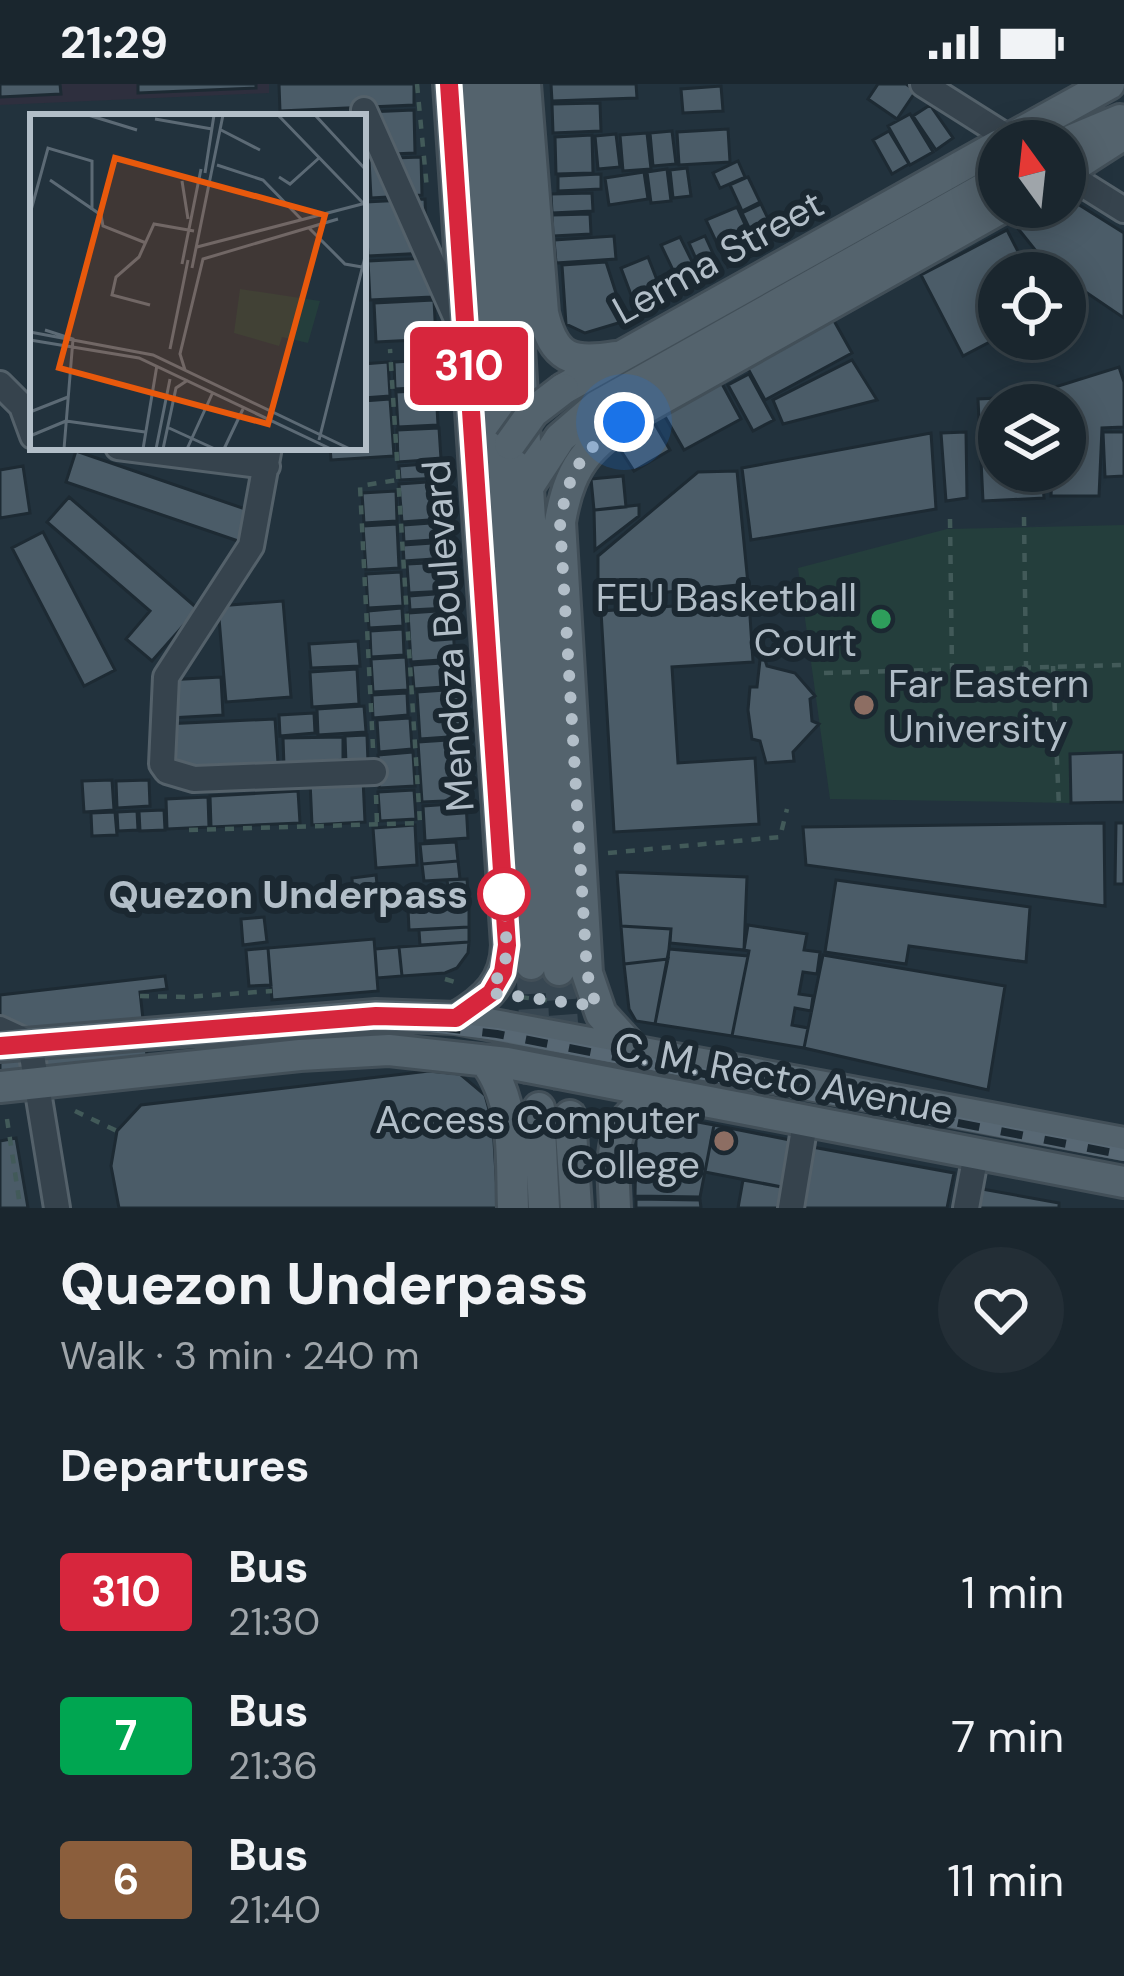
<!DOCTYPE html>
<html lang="en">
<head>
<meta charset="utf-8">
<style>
	:root { --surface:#1a262e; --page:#232e36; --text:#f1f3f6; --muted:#9fa5aa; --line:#38434a }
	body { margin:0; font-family:"DM Sans",sans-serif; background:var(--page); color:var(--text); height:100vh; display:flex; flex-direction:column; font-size:45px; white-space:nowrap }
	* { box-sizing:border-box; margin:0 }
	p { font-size:39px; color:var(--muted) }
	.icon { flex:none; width:66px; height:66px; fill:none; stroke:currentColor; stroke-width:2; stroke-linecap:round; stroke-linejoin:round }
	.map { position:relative; height:1124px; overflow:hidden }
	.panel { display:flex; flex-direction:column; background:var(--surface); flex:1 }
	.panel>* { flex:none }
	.badge { padding:0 24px; border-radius:9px; font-size:42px; line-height:78px }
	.needle { width:78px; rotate:345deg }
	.tools { position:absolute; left:978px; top:36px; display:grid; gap:24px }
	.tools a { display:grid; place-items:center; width:108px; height:108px; border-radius:50%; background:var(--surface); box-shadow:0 6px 30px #0003,0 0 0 3px var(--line); font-size:60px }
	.you { position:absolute; width:60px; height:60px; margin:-30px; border:9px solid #fff; border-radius:50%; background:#1a73e8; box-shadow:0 0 0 18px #1a73e833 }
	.map>.badge { position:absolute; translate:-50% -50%; box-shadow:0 0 0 6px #fff }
	h2 { padding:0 60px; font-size:45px; line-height:108px }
	.round { display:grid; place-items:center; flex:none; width:126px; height:126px; border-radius:63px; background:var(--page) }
	.headline { display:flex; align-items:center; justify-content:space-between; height:204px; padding:0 60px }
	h1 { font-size:57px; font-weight:800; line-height:90px }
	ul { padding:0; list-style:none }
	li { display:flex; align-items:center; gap:36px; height:144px; padding:0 60px }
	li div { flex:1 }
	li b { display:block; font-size:45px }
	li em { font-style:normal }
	li .badge { min-width:132px; font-weight:700; text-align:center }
	.status { display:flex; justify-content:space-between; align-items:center; height:84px; padding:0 60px; background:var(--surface); direction:ltr }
	.status svg { height:33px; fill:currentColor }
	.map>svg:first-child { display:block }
</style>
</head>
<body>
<div class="status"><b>21:29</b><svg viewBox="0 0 49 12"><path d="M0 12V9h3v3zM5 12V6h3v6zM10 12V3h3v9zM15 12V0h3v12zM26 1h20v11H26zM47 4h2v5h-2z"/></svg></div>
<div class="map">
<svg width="1124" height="1124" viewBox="0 0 1124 1124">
	<rect width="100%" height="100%" fill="#22323d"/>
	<path fill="#2e2f3e" d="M0,0H269V9L0,21Z"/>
	<path fill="#243e3c" d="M1124,441V668L1071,719L830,715L798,484L947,445Z"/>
	<path fill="#4b5c68" stroke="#1d2a33" stroke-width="3" d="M0,0H60L61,10L0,13Z
		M138,0H256V4L138,9Z
		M279,0H414V21L280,27Z
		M551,0H636L637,14L552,17Z
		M878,0H906L916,7L897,35L868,15Z
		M721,2L723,27L683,29L681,5Z
		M600,19L601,47L553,49L552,20Z
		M930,21L953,54L936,66L913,32Z
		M414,26L415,69L369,71L367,28Z
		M910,30L933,68L910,81L888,42Z
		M728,45L730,78L679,81L677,48Z
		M672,47L676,80L653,82L650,49Z
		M889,47L909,80L892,90L873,56Z
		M647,49L651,85L623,87L620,51Z
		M616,50L620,83L598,85L595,52Z
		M592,51L593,89L556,90L555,53Z
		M421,73L422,111L371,114L369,75Z
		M738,77L745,93L720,104L713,89Z
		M687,84L691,112L673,114L670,86Z
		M667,85L671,117L651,119L647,88Z
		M644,88L648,115L609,121L605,94Z
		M601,90V105L558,107V92Z
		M748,93L760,118L742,127L730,101Z
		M592,109L593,127L552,129L551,110Z
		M1065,112L1124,149V234L1065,194V189L1048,182L1016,142L1044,123H1065Z
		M425,115L427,169L368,172L365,118Z
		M761,120L772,143L753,152L742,129Z
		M737,123L758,169L728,183L706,136Z
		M590,130L591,150L553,152L552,131Z
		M1007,146L1029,189H999V253L963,272L921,191Z
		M614,152L616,175L556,179L554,156Z
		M705,152L721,187L705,195L689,159Z
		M680,153L701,196L682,205L661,161Z
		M648,173L664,214L636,224L621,184Z
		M430,174L432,213L370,216L368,177Z
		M606,178L625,237L585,249L566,240L562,181Z
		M434,216L436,255L376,258L374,219Z
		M833,235L852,269L765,316L746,281Z
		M432,276L434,303L395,305L394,278Z
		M852,276L877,316L783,340L773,316Z
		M388,278L390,312L363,314V280Z
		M1119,283L1124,298V343L1102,344L1099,412H1051L1052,387H1065V321H1054L1055,303Z
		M749,290L774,336L753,347L728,301Z
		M721,298L741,335L684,366L663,329Z
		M436,306L438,341L398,343L396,308Z
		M1039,312V321H999V387H1042L1044,414L983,417L978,315Z
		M390,315L394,372L331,376L330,363H363V317Z
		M653,337L670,366L634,387L616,359Z
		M439,344L441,375L398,378L397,346Z
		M966,348L967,414L946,417L941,349Z
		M1103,348H1124V392L1105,393Z
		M931,349L936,425L751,456L742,384Z
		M76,367L251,427L241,458L66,398Z
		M439,379L440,394L400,396L399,382Z
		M23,382L30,429L0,434V386Z
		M737,387L748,500L598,515V472L698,388Z
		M623,392L626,423L594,426L591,395Z
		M441,397L443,435L402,438L399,400Z
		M396,407L397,437L364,439L362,409Z
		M69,413L198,525L152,577L126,555L150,527L47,438Z
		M639,421V432L595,466L594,426Z
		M445,438L446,455L404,458L403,441Z
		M397,440L399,484L366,486L363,442Z
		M43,448L115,586L84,602L12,464Z
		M448,458L449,474L404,477L403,461Z
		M446,478L448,507L409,509L407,480Z
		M401,488L403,522L368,524L366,490Z
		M448,509L449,524L410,526L409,512Z
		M283,517L291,613L226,618L218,522Z
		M749,517L753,578L672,583L678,679L755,674L759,740L614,748L601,527Z
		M402,524L403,542L369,544L368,527Z
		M452,526L455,575L411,578L408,529Z
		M403,545L404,571L371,573L370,547Z
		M358,557L360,582L311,584L309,560Z
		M406,573L408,606L373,608L371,575Z
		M760,576H765L767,582L795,589L815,612L810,615L812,637L819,640L793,668L794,677L766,679L760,657L752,655L748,626L750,603H757Z
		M458,578L459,602L414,605L412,581Z
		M357,585L359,620L312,623L310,588Z
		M221,593L223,631L169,634L167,596Z
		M460,605L463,652L420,655L417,608Z
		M407,609L408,631L373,634L372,611Z
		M364,622L366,648L318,651L317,625Z
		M314,629L315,649L280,652L279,631Z
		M410,634L412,665L379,668L377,636Z
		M275,635L278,679L167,685L164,640Z
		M367,651L368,679L346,680L345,652Z
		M343,653V676L284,682L283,654Z
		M463,655L467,716L422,718L418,658Z
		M413,668L415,702L379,704L378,671Z
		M1124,668V718L1071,719L1070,670Z
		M363,695L365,738L312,741L310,697Z
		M112,696L114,726L84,728L82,697Z
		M149,696L150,722L117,724L116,697Z
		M414,706L416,735L380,737L378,708Z
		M298,707L300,739L211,743L210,712Z
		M208,713L209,743L167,745L166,715Z
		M466,719L468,754L425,757L423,722Z
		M164,726L165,746L140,747L139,727Z
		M137,727L138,746L118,747L117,728Z
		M115,728L117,751L92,752L91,729Z
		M1104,739L1105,822L806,781L803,743Z
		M1116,739H1124V800H1115Z
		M415,741L417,781L376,784L373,744Z
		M456,758L458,777L422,780L420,760Z
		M458,777L460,795L424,797L422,780Z
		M617,788L747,793L744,866L670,859L671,845L621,842Z
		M376,791L378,809L353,811L352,794Z
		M467,795L469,821L437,823L436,804L448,803L447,796Z
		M836,796L1030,823L1026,878L909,862L906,880L825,868Z
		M469,821V843L409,846L408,824Z
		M264,833L267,858L243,861L241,835Z
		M748,841L807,850L804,866L820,868L817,890L803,888L799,910L813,912L811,927L795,924L792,941L808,944L804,964L732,952L749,867L744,866Z
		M621,842L671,845L668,875L624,880Z
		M469,843V858L420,861L419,846Z
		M374,855L378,907L272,916L268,864Z
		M469,858L468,869L457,884L445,889L402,892L399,863Z
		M399,863L402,892L377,894L375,865Z
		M268,864L271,901L249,902L246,866Z
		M669,865L748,872L732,952L655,940Z
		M823,871L1005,902L988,1006L804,964Z
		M668,875L655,940L636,937L629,925L624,880Z
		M165,892L167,905L140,908L149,990L0,1007V911Z
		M429,987L460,990L485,1011L493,1040L498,1124H119L111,1082L117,1047L141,1021Z
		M671,1033L714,1041L700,1113L635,1112L636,1056L646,1040Z
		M714,1041L795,1057L787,1104L705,1088Z
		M16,1054L28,1124H0V1057Z
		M812,1063L954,1089L947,1124H801Z
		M743,1096L787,1104L783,1124H738Z
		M982,1105L1059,1119V1124H978Z
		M636,1115L700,1116L701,1124H636Z"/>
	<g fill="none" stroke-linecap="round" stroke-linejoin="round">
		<path stroke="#384752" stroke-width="30" stroke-dasharray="30 15" stroke-linecap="butt" d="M531,880L539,1024
			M559,886L570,1032"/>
		<defs>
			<path id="minor" d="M923,0L1010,55
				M364,26L461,244
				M1065,89L1124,126
				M0,300L22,322L33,352
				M118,363L267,382
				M269,363L251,462L166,593L162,680L167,687L194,695L374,688
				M0,945L30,959L57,1124
				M791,1124L805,1039
				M966,1124L976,1070"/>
			<path id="major" d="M449,0L507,861C506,898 486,916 456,934
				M473,0L507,472L531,880
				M502,0L559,886
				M525,0L543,229C554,275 571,280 615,273
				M1006,57L1109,0
				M1065,59L1120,36
				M1065,88L1124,50
				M563,305L999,61
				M530,400L560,354L597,322L999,96
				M0,962L376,931L456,934L1124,1059
				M634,966L601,930L587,889L560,438C571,373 594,358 647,323L1003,123
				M485,977C517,1018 511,1074 513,1124
				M0,1003L300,971L389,966L507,979L1124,1098
				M539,1024L544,1124
				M570,1032L576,1124
				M615,1124C613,1072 605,1034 662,1010"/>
		</defs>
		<use href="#minor" stroke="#54616a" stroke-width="30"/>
		<use href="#major" stroke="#424f58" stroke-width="36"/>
		<path stroke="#425a59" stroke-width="4.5" stroke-dasharray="9 9" stroke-linecap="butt" d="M417,0L427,105
			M1024,433L1026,583
			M950,435L952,585
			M1053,582L1059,724
			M824,589L1124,581
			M373,664L360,402L397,396
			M376,711L377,740
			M189,746L420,739L390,265
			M608,769L780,753L787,725
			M445,895L462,900
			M140,912L186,913L272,907
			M520,913L568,919
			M75,1027L117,1047
			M7,1035L20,1122"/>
		<use href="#minor" stroke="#36434d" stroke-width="24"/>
		<use href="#major" stroke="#54636d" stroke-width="30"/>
		<defs>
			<path id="rail" d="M0,956C104,945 208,934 313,934C375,934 436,943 497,950L1124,1071"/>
		</defs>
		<use href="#rail" stroke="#586874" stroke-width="12"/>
		<use href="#rail" stroke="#1b2831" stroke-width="8" stroke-dasharray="22" stroke-linecap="butt"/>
		<defs>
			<path id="major-bridge" d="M510,360L533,328L563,305"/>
		</defs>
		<use href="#major-bridge" stroke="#424f58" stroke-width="36" stroke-linecap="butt"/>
		<use href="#major-bridge" stroke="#54636d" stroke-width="30"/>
	</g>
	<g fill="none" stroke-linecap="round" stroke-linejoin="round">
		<defs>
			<path id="line" d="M0,962L376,932L456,934L491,909L503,888L507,861L449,0"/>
		</defs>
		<use href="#line" stroke="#fff" stroke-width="27"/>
		<use href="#line" stroke="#d7263d" stroke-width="18"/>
		<path stroke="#b2bec8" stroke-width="12" stroke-dasharray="0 21.6" d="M504,810L507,871L491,909L596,922L587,889L560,438C569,387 581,367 624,338"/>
	</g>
	<circle fill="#2e9e5b" stroke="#1b2831" stroke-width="4.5" cx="881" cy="535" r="12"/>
	<g fill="#8d6e63" stroke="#1b2831" stroke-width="4.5">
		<circle cx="864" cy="621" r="12"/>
		<circle cx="724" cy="1057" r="12"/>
	</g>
	<circle fill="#fff" stroke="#d7263d" stroke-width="6" cx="504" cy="810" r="24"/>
	<g text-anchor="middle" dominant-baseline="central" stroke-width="12" stroke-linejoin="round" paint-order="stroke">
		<g font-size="39" fill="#b2bec8" stroke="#1b2831">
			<text transform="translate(718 173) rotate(-29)">Lerma Street</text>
			<text transform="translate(448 552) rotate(-94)">Mendoza Boulevard</text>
			<text transform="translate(784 994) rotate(11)">C. M. Recto Avenue</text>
		</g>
		<g font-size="39" fill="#b2bec8" stroke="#1b2831" text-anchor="end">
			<text x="857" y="513">FEU Basketball<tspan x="857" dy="45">Court</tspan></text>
			<text x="888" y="599" text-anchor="start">Far Eastern<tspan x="888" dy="45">University</tspan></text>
			<text x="700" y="1035">Access Computer<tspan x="700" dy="45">College</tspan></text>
		</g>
		<g font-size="39" font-weight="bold" fill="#b2bec8" stroke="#1b2831" text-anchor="end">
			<text x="468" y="810">Quezon Underpass</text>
		</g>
	</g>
	<g transform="translate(30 30)">
		<rect width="336" height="336" fill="#22323d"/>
		<path d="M210,175L290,187L278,229L252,223L249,232L204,219Z" fill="#243e3c"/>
		<path fill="none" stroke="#5c6a75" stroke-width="3" d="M58,1L107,16M248,1L333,89M285,1L336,56M125,5L182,15M191,16L230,36M187,51L233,66L271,105M175,59L184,1M249,63L260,70L289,44M20,66L71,101L73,112L116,129M152,67L158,105M0,100L18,34L62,47V96M279,114L315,150L332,153M167,133L336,89M152,150L171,55M162,154L193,1M120,191L82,181L86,163L109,143L124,110L164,117M15,216L43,225L34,335M0,218L123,241L320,335M0,226L109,244L301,335M140,235L158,146M155,256L150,240L173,145L308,105M0,298L38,283M36,307L115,318M139,314L185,335M0,322L36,307M289,326L336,139M113,335L127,251M126,335L140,265M133,335L146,274L158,266M157,335L183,278M194,335L213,295"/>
		<path fill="#e8590c" fill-opacity="0.15" stroke="#e8590c" stroke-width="6" d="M85,44L295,101L238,310L29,254Z"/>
		<rect width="336" height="336" fill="none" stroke="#b2bec8" stroke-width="6"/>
	</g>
</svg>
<div class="tools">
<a><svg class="needle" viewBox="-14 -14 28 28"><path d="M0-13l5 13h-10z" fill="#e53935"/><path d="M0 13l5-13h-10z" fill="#9fa5aa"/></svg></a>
<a><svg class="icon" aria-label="locate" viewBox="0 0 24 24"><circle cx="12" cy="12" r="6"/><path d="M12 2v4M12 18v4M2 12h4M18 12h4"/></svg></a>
<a><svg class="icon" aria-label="layers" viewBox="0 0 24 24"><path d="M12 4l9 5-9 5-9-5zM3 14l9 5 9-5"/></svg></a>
</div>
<div class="you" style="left:624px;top:338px"></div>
<b class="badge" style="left:469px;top:282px;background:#d7263d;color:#fff">310</b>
</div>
<section class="panel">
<div class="headline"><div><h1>Quezon Underpass</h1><p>Walk · 3 min · 240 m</p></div><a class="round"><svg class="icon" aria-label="heart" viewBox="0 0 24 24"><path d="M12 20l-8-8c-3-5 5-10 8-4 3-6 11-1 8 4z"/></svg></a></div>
<h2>Departures</h2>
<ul>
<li><span class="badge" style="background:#d7263d;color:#fff">310</span><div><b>Bus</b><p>21:30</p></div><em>1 min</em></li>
<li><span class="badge" style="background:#00a651;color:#fff">7</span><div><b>Bus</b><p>21:36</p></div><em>7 min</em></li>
<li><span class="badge" style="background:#8b5e3c;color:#fff">6</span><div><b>Bus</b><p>21:40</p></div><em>11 min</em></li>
</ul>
</section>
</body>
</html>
